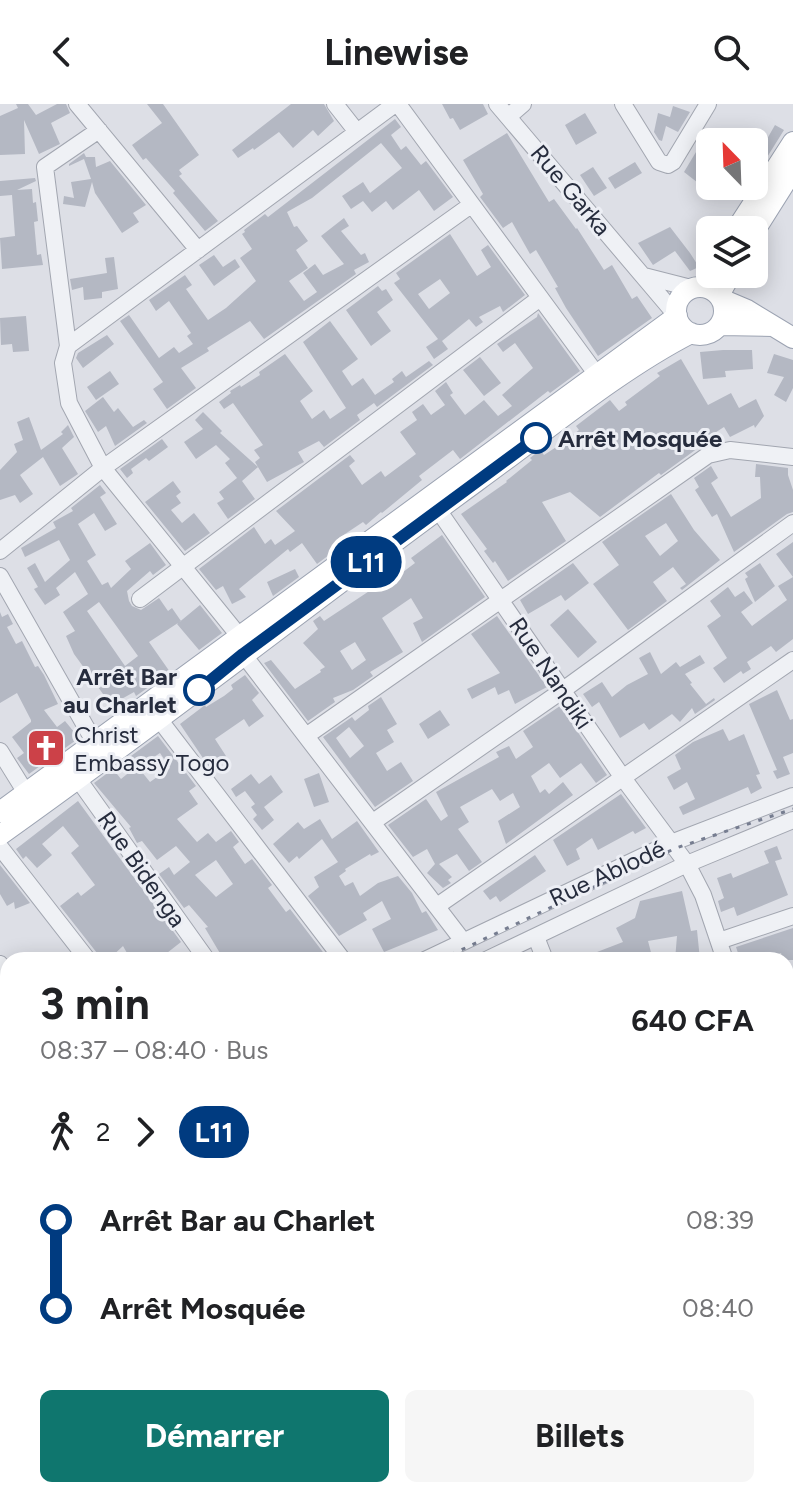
<!DOCTYPE html>
<html lang="fr">
<head>
<meta charset="utf-8">
<style>
	:root { --surface:#fff; --page:#f6f6f6; --text:#202124; --muted:#757577; --accent:#0f766e }
	body { margin:0; font-family:Figtree,sans-serif; background:var(--page); color:var(--text); height:100vh; display:flex; flex-direction:column; font-size:30px; white-space:nowrap }
	* { box-sizing:border-box; margin:0 }
	p { font-size:26px; color:var(--muted) }
	.icon { flex:none; width:44px; height:44px; fill:none; stroke:currentColor; stroke-width:2; stroke-linecap:round; stroke-linejoin:round }
	.map { position:relative; flex:1; overflow:hidden }
	.drawer { position:absolute; left:0px; top:848px; width:794px; height:546px; display:flex; flex-direction:column; background:var(--surface); border-radius:24px 24px 0 0; box-shadow:0 4px 20px #0003 }
	.drawer>* { flex:none }
	.badge { padding:0 16px; border-radius:26px; font-size:28px; line-height:52px }
	.needle { width:52px; rotate:337deg }
	.fabs { position:absolute; left:696px; top:24px; display:grid; gap:16px }
	.fabs a { display:grid; place-items:center; width:72px; height:72px; border-radius:12px; background:var(--surface); box-shadow:0 4px 20px #0003; font-size:40px }
	.map>.badge { position:absolute; translate:-50% -50%; box-shadow:0 0 0 4px #fff }
	.legs { display:flex; align-items:center; gap:12px; height:88px; padding:0 40px; font-size:26px }
	.legs p { margin-inline-start:auto }
	.overview { display:flex; align-items:center; justify-content:space-between; height:136px; padding:0 40px }
	h1 { font-size:44px; font-weight:700; line-height:60px }
	.primary-button { display:flex; gap:16px; margin-top:auto; padding:16px 40px }
	.primary-button a { flex:1; height:92px; border-radius:12px; background:var(--accent); color:#fff; font-size:32px; font-weight:700; line-height:92px; text-align:center }
	.primary-button a+a { background:var(--page); color:var(--text) }
	ul { padding:0 40px; list-style:none }
	li { display:flex; align-items:center; gap:28px; height:88px; font-size:30px }
	li i { display:grid; place-items:center; width:12px; height:100%; margin:0 10px; background:currentColor }
	li i::after { content:''; width:20px; height:20px; margin:-10px; border:6px solid; border-radius:50%; background:var(--surface) }
	li p { margin-inline-start:auto }
	li:first-child i { background:linear-gradient(#0000 50%,currentColor 0) }
	li:last-child i { background:linear-gradient(currentColor 50%,#0000 0) }
	header { display:flex; justify-content:space-between; align-items:center; height:104px; padding:0 40px; background:var(--surface); font-size:36px; font-weight:700 }
	.map>svg:first-child { display:block }
</style>
</head>
<body>
<header><svg class="icon" aria-label="back" viewBox="0 0 24 24"><path d="M15 5l-7 7 7 7"/></svg>Linewise<svg class="icon" aria-label="search" viewBox="0 0 24 24"><circle cx="10" cy="10" r="6"/><path d="M15 15l6 6"/></svg></header>
<div class="map">
<svg width="793" height="1393" viewBox="0 0 793 1393">
	<rect width="100%" height="100%" fill="#dddfe6"/>
	<path fill="#b4b8c3" fill-rule="evenodd" d="M16,0H28L36,11L57,0H66L70,9L51,19L60,40L39,50L24,16L25,50L0,51V12L18,4Z
		M147,0H163L199,51L179,66L182,70L179,72L218,117L205,127L173,89L175,87L146,54L143,56L132,41L162,19Z
		M291,0H324L334,17L318,32L313,26L293,44L279,28L254,46L253,44L238,54L232,46Z
		M442,0H483L488,10L460,26L453,14L450,15Z
		M673,2L690,8L678,28L666,22L662,37L659,36L654,28L658,9L670,13Z
		M585,9L597,29L576,41L565,21Z
		M395,15L401,23L391,31L401,46L406,42L421,61L426,57L453,93L434,107L419,86L393,106L386,97L372,108L363,97L351,105L342,92L363,78L370,89L402,64L381,39L312,94L287,108L294,123L297,122L308,137L296,146L308,164L289,177L304,197L317,188L303,169L315,160L323,171L344,160L321,132L344,114L349,122L341,127L361,151L365,149L369,158L354,166L356,170L264,235L250,217L207,244L209,247L181,264L196,284L167,305L153,285L163,278L120,217L129,211L159,254L174,243L179,249L193,240L187,232L191,229L169,197L156,207L149,196L185,171L192,181L186,185L208,216L226,204L256,177L240,154L252,145L242,130L245,128L244,126L265,110L268,113Z
		M775,21L784,26L754,74V36L763,42Z
		M507,29L549,98L554,95L576,125L577,124L604,166L612,161L632,195L637,192L652,214L598,252L566,204L555,184L558,183L536,146L530,150L512,118L503,124L480,93L483,90L463,56Z
		M696,48L710,56V72L702,82L684,68Z
		M84,49L86,53H95L96,63L110,57L146,101L133,109L139,118L122,129L95,89L92,78L85,103L63,100L64,92L74,94L71,78L91,75L84,55L69,62V60Z
		M635,58L642,69L615,85L608,74Z
		M593,63L607,84L594,92L580,71Z
		M35,74L36,77L17,86L32,85L33,99L36,98L38,117L34,118L37,151L41,150L43,161L2,165L0,134L15,132L12,91L0,92V77Z
		M670,123L690,149L699,163L690,167L675,147L653,161L638,139Z
		M450,130L477,172L491,163L481,146L488,141L525,191L503,208L500,202L479,213L483,218L476,223L469,215L442,237L448,245L434,255L426,243L438,235L394,179L400,175L396,169ZM440,175L450,189L429,205L418,190Z
		M214,151L223,163L235,155L240,163L214,182L199,161Z
		M114,153L118,185L102,188V194L84,196L83,183L72,186L70,175L107,169L105,154Z
		M378,182L382,187L386,185L393,196L377,208L391,227L371,242L346,206Z
		M538,209L580,267L550,289L548,287L460,355L453,346L419,372L422,376L382,409L381,408L366,421L363,418L336,436L341,442L317,460L302,439L290,448L288,445L239,485L246,493L232,500L223,482L216,486L199,465L254,423L265,440L271,435L275,441L295,427L276,407L350,351L355,357L349,362L362,381L381,367L385,373L416,350L400,328L417,316L412,308L423,300L431,311L445,301L435,287L446,278L453,289L450,291L465,311L484,296L498,312L512,302L502,291L533,264L515,239L503,248L497,240L537,213Z
		M26,212L29,247L13,248L12,240L1,241L0,214Z
		M330,217L358,255L342,267L352,282L363,274L375,291L394,278L392,275L402,267L406,273L429,257L433,261L377,303L374,299L357,311L360,316L324,343L319,337L298,348L304,358L267,378L255,358L260,354L254,346L263,341L233,299L224,305L219,298L231,289L230,287L240,281L241,283L260,271L259,268L285,250L313,287L300,297L312,315L324,306L330,315L346,304L303,238Z
		M107,231L114,240L83,264L76,254L78,249Z
		M723,246H752L753,265L725,267L726,273L703,275L700,248Z
		M774,250L793,256V284L786,298L774,291L784,273L767,269Z
		M480,253L501,279L484,292L463,266Z
		M681,255L708,301L731,289L739,304L756,295L764,312L755,324L754,321L730,333L724,323L696,341L698,344L661,371L659,369L600,413L570,388L542,398L566,437L508,477L495,457L493,459L484,447L487,445L461,410L507,378L506,377L532,356L530,354L540,346L544,351L564,338L579,326L576,322L610,296L619,307L627,301L625,298L660,272L657,269Z
		M110,267L119,280L96,296L87,283Z
		M103,293L114,308L118,304L133,323L144,316L147,319L115,342L106,322L98,328L85,307Z
		M203,308L222,327L220,329L258,363L242,377L255,395L228,415L217,399L224,395L219,388L237,374L225,359L230,355L216,341L196,355L184,338L203,325L195,316Z
		M29,313L41,346L63,330L61,328L68,321L74,333L62,344L78,370L60,382L43,353L20,371L33,390L20,399L15,391L0,396V366L17,348L14,340L23,336L17,318Z
		M162,335L168,343L149,357L146,354L131,365L133,369L127,374L120,365Z
		M756,360L788,364V371L793,386V408L787,410L734,448L717,410L712,413L695,386L699,383L694,374L711,362L718,374L711,379L731,413L761,394L760,373H755Z
		M173,377L181,388L176,392L181,399L171,406L182,419L194,409L210,429L185,447L145,398Z
		M100,381L106,389L100,393L117,420L105,427L94,409L78,420L96,451L87,457L102,481L108,478L111,484L131,465L125,457L150,439L166,461L153,471L150,467L127,487L129,497L132,502L141,506L159,494L168,507L172,504L181,517L149,538L170,568L136,592L134,588L111,601L74,550L66,532L75,527L63,508L88,490L75,468L56,484L60,491L45,501L34,485L38,483L27,464L35,459L45,478L70,456L59,436L25,453L21,444L56,424L53,418L73,407L71,404ZM99,498L138,552L125,562L87,507Z
		M671,390L694,426L720,456L682,486L680,484L686,480L673,463L653,478L667,497L628,526L593,480L619,461L602,438ZM666,419L678,437L660,452L645,432Z
		M442,431L485,493L422,538L413,519L423,514L411,494L382,514L403,548L370,568L373,572L353,586L333,594L335,598L308,617L264,559L271,556L295,585L321,568L320,566L325,563L303,539L318,525L313,517L320,512L324,517L389,474L391,477L415,459L411,454ZM355,538L366,556L352,566L340,547Z
		M793,438V535L776,548L771,542L747,558L751,565L743,570L741,567L724,579L713,564L727,554L707,522L721,512L710,497L728,483L735,493L744,487L753,499L741,508L752,522L787,496L778,482L793,473L776,450Z
		M573,459L589,479L565,497L561,491L528,510L520,496Z
		M760,459L775,482L755,498L745,475L748,473L745,469Z
		M295,465L299,473L273,492L267,478Z
		M200,501L222,529L199,546L177,520Z
		M568,505L597,538L578,554L550,521Z
		M0,508L2,513L8,510L13,520L7,523L16,540L22,537L35,563L38,562L44,571L58,600L44,606L57,623L65,617L79,634L29,670L17,654L24,649L12,633L31,618V616L17,589L0,599Z
		M497,512L547,583L515,600L509,586L498,591L495,583L472,595L467,585L500,569L471,530Z
		M650,548L661,570L676,558L680,563L700,551L705,559L685,570L692,579L690,580L706,600L714,594L715,596L695,610L692,604L680,618L672,610L649,626L644,619L620,634L599,598L592,603L583,590L602,578L612,593L627,581L648,570L639,554Z
		M245,571L259,589L252,596L264,612L249,623L244,615L215,635L226,652L209,663L180,620L205,601L206,603L224,592L233,585L231,581Z
		M777,586L790,616L793,615V649L783,653L790,670L777,675L773,667L777,666L749,600Z
		M381,593L397,620L387,626L394,638L376,649L387,667L401,658L413,677L375,703L323,633L352,613L355,617L369,606L368,602ZM349,623L364,642L350,654L336,634Z
		M560,602L607,671L596,679L581,659L560,674L549,659L531,672L540,689L545,685L549,690L563,678L573,691L506,740L498,717L520,703L513,689L500,697L492,685L460,703L469,718L458,725L482,758L469,767L457,750L439,760L452,773L448,776L451,779L443,784L427,769L435,760L427,745L413,753L388,721L426,695L441,717L448,712L436,688L499,653L496,648L509,642L516,655L533,643L523,627Z
		M440,606L450,621L428,635L419,620Z
		M723,625L729,637L744,630L760,670L756,671L762,684L751,690L748,683L683,711L679,703L695,695L687,678L674,686L667,673L681,665L675,651L693,638Z
		M158,632L196,682L189,687L198,700L177,715L197,738L208,729L216,738L231,727L239,738L233,743L245,760L252,755L272,781L268,784L286,808L290,805L329,856H304L303,853L224,856L205,824L208,823L189,801L184,804L181,800L159,770L169,763L174,771L190,758L176,742L157,756L142,737L137,739L129,724L131,723L94,679L113,665L121,675L137,662L150,678L170,664L160,649L139,663L131,652ZM216,756L233,780L216,793L195,771Z
		M319,669L329,698L314,703L304,675Z
		M251,670L259,680L271,671L283,688L264,703L274,716L262,726L253,715L257,711L251,703L255,700L245,687L236,693L231,685Z
		M621,690L646,724L635,730L633,727L598,746L592,734L576,745L580,755L567,762L553,736Z
		M78,697L181,838L158,856H131L123,842L108,856H99L97,849L60,802L78,788L81,792L95,781L71,749L79,742L63,722L42,740L52,751L37,764L26,752L23,755L16,745Z
		M320,715L332,735L357,717L379,748L371,752L370,750L345,765L346,767L339,772L345,782L353,778L360,792L378,779L398,772L412,789L422,809L426,807L438,826L384,848L372,825L391,815L382,797L363,809L367,816L339,832L308,792L319,783L314,773L338,758L322,735L299,755L297,752L289,759L273,740L298,718L304,725Z
		M777,742L782,755L775,757L788,791L737,812L734,803L721,808L718,797L724,794L717,774L731,769L733,774L769,759L764,747Z
		M535,751L546,767L500,798L496,792L490,796L483,787Z
		M0,761L30,799L15,805L14,798L7,802L0,790Z
		M682,787L691,827L697,826L700,856H675L677,832L648,837L653,856H600L597,848L623,838L616,824L635,814L640,797Z
		M793,824V856H783L781,849L763,856H736L735,850L738,849L736,843Z"/>
	<g fill="none" stroke-linecap="round" stroke-linejoin="round">
		<defs>
			<path id="minor" d="M77,0L198,146
				M335,0L357,28
				M398,0L603,279
				M497,0L676,211
				M623,0L659,58L668,61L673,58L708,0
				M508,13L523,0
				M99,26L45,63L68,242L63,259L69,299L103,364L240,533
				M644,172L691,184
				M68,242L395,0
				M432,397L623,674L687,760L703,791L725,856
				M0,447L103,364L471,101
				M0,472L95,639
				M140,495L540,194
				M243,550L463,837
				M159,615L343,856
				M306,632L708,351L730,346L793,353
				M0,647L31,697
				M78,675L207,856
				M373,718L563,586L793,419
				M0,743L88,856
				M437,802L793,556
				M536,833L545,856
				M719,837L793,812
				M425,856L671,739L793,692
				M486,856L687,760L793,716
				M0,860L8,871
				M0,906L8,900
				M786,946L793,942
				M0,1113L8,1107
				M0,1151L8,1146
				M0,1314L8,1326
				M786,1315L793,1310
				M0,1383L8,1378
				M49,1386L54,1393
				M181,1386L187,1393
				M221,1393L230,1386
				M690,1393L698,1386"/>
			<path id="major" d="M736,126L793,38
				M754,128L793,66
				M676 207a24 24 0 1 1 48 0a24 24 0 1 1-48 0Z
				M719,191L731,170
				M721,195L747,206L793,234
				M720,221L773,222
				M0,708L677,212
				M0,731C162,616 317,494 477,377C545,328 617,267 691,229"/>
		</defs>
		<use href="#minor" stroke="#a2a6b0" stroke-width="18"/>
		<use href="#major" stroke="#9ca3b2" stroke-width="22"/>
		<path stroke="#b7bac1" stroke-width="2" stroke-dasharray="6 6" stroke-linecap="butt" d="M786,1049L793,1044
			M786,1156L793,1150
			M303,1386L308,1389L312,1386
			M505,1393L512,1386"/>
		<use href="#minor" stroke="#eff1f5" stroke-width="16"/>
		<use href="#major" stroke="#fff" stroke-width="20"/>
		<path stroke="#767d90" stroke-width="3" stroke-dasharray="4 8" stroke-linecap="butt" d="M440,856L676,744L793,705
			M0,1124L8,1118"/>
	</g>
	<g fill="none" stroke-linecap="round" stroke-linejoin="round">
		<defs>
			<path id="line-1" d="M199,586L243,550L536,334"/>
		</defs>
		<use href="#line-1" stroke="#fff" stroke-width="18"/>
		<use href="#line-1" stroke="#003b80" stroke-width="12"/>
	</g>
	<defs>
		<symbol id="church-square" viewBox="-11 -11 22 22"><rect x="-9" y="-9" width="18" height="18" rx="4" fill="#cc4148" stroke="#eceef4"/><path d="M-1.2-6h2.4v3.5h3.3v2.4h-3.3V6h-2.4V-.1h-3.3v-2.4h3.3Z" fill="#fff"/></symbol>
	</defs>
	<g fill-rule="evenodd">
		<use href="#church-square" x="24" y="622" width="44" height="44"/>
	</g>
	<g fill="#fff" stroke="#003b80" stroke-width="4">
		<circle cx="536" cy="334" r="14"/>
		<circle cx="199" cy="586" r="14"/>
	</g>
	<g text-anchor="middle" dominant-baseline="central" stroke-width="6" stroke-linejoin="round" paint-order="stroke">
		<g font-size="24" fill="#262c3d" stroke="#eceef4">
			<text transform="translate(571 86) rotate(50)">Rue Garka</text>
			<text transform="translate(551 569) rotate(56)">Rue Nandiki</text>
			<text transform="translate(142 765) rotate(55)">Rue Bidenga</text>
			<text transform="translate(607 769) rotate(-25)">Rue Ablodé</text>
		</g>
		<g font-size="24" font-weight="bold" fill="#262c3d" stroke="#eceef4" text-anchor="start">
			<text x="558" y="334">Arrêt Mosquée</text>
			<text x="177" y="572" text-anchor="end">Arrêt Bar<tspan x="177" dy="28">au Charlet</tspan></text>
		</g>
		<g font-size="24" fill="#262c3d" stroke="#eceef4" text-anchor="start">
			<text x="74" y="630">Christ<tspan x="74" dy="28">Embassy Togo</tspan></text>
		</g>
	</g>
</svg>
<div class="fabs">
<a><svg class="needle" viewBox="-14 -14 28 28"><path d="M0-13l5 13h-10z" fill="#e53935"/><path d="M0 13l5-13h-10z" fill="#757577"/></svg></a>
<a><svg class="icon" aria-label="layers" viewBox="0 0 24 24"><path d="M12 4l9 5-9 5-9-5zM3 14l9 5 9-5"/></svg></a>
</div>
<b class="badge" style="left:366px;top:458px;background:#003b80;color:#fff">L11</b>
<section class="drawer">
<div class="overview"><div><h1>3 min</h1><p>08:37 – 08:40 · Bus</p></div><b>640 CFA</b></div>
<div class="legs"><svg class="icon" aria-label="walk" viewBox="0 0 24 24"><circle cx="13" cy="4" r="2"/><path d="M13 8l-2 6 4 7M11 14l-3 7M7 12l3-4h3l4 4"/></svg>2<svg class="icon" aria-label="forward" viewBox="0 0 24 24"><path d="M9 5l7 7-7 7"/></svg><b class="badge" style="background:#003b80;color:#fff">L11</b></div>
<ul>
<li><i style="color:#003b80"></i><b>Arrêt Bar au Charlet</b><p>08:39</p></li>
<li><i style="color:#003b80"></i><b>Arrêt Mosquée</b><p>08:40</p></li>
</ul>
<div class="primary-button"><a>Démarrer</a><a>Billets</a></div>
</section>
</div>
</body>
</html>
